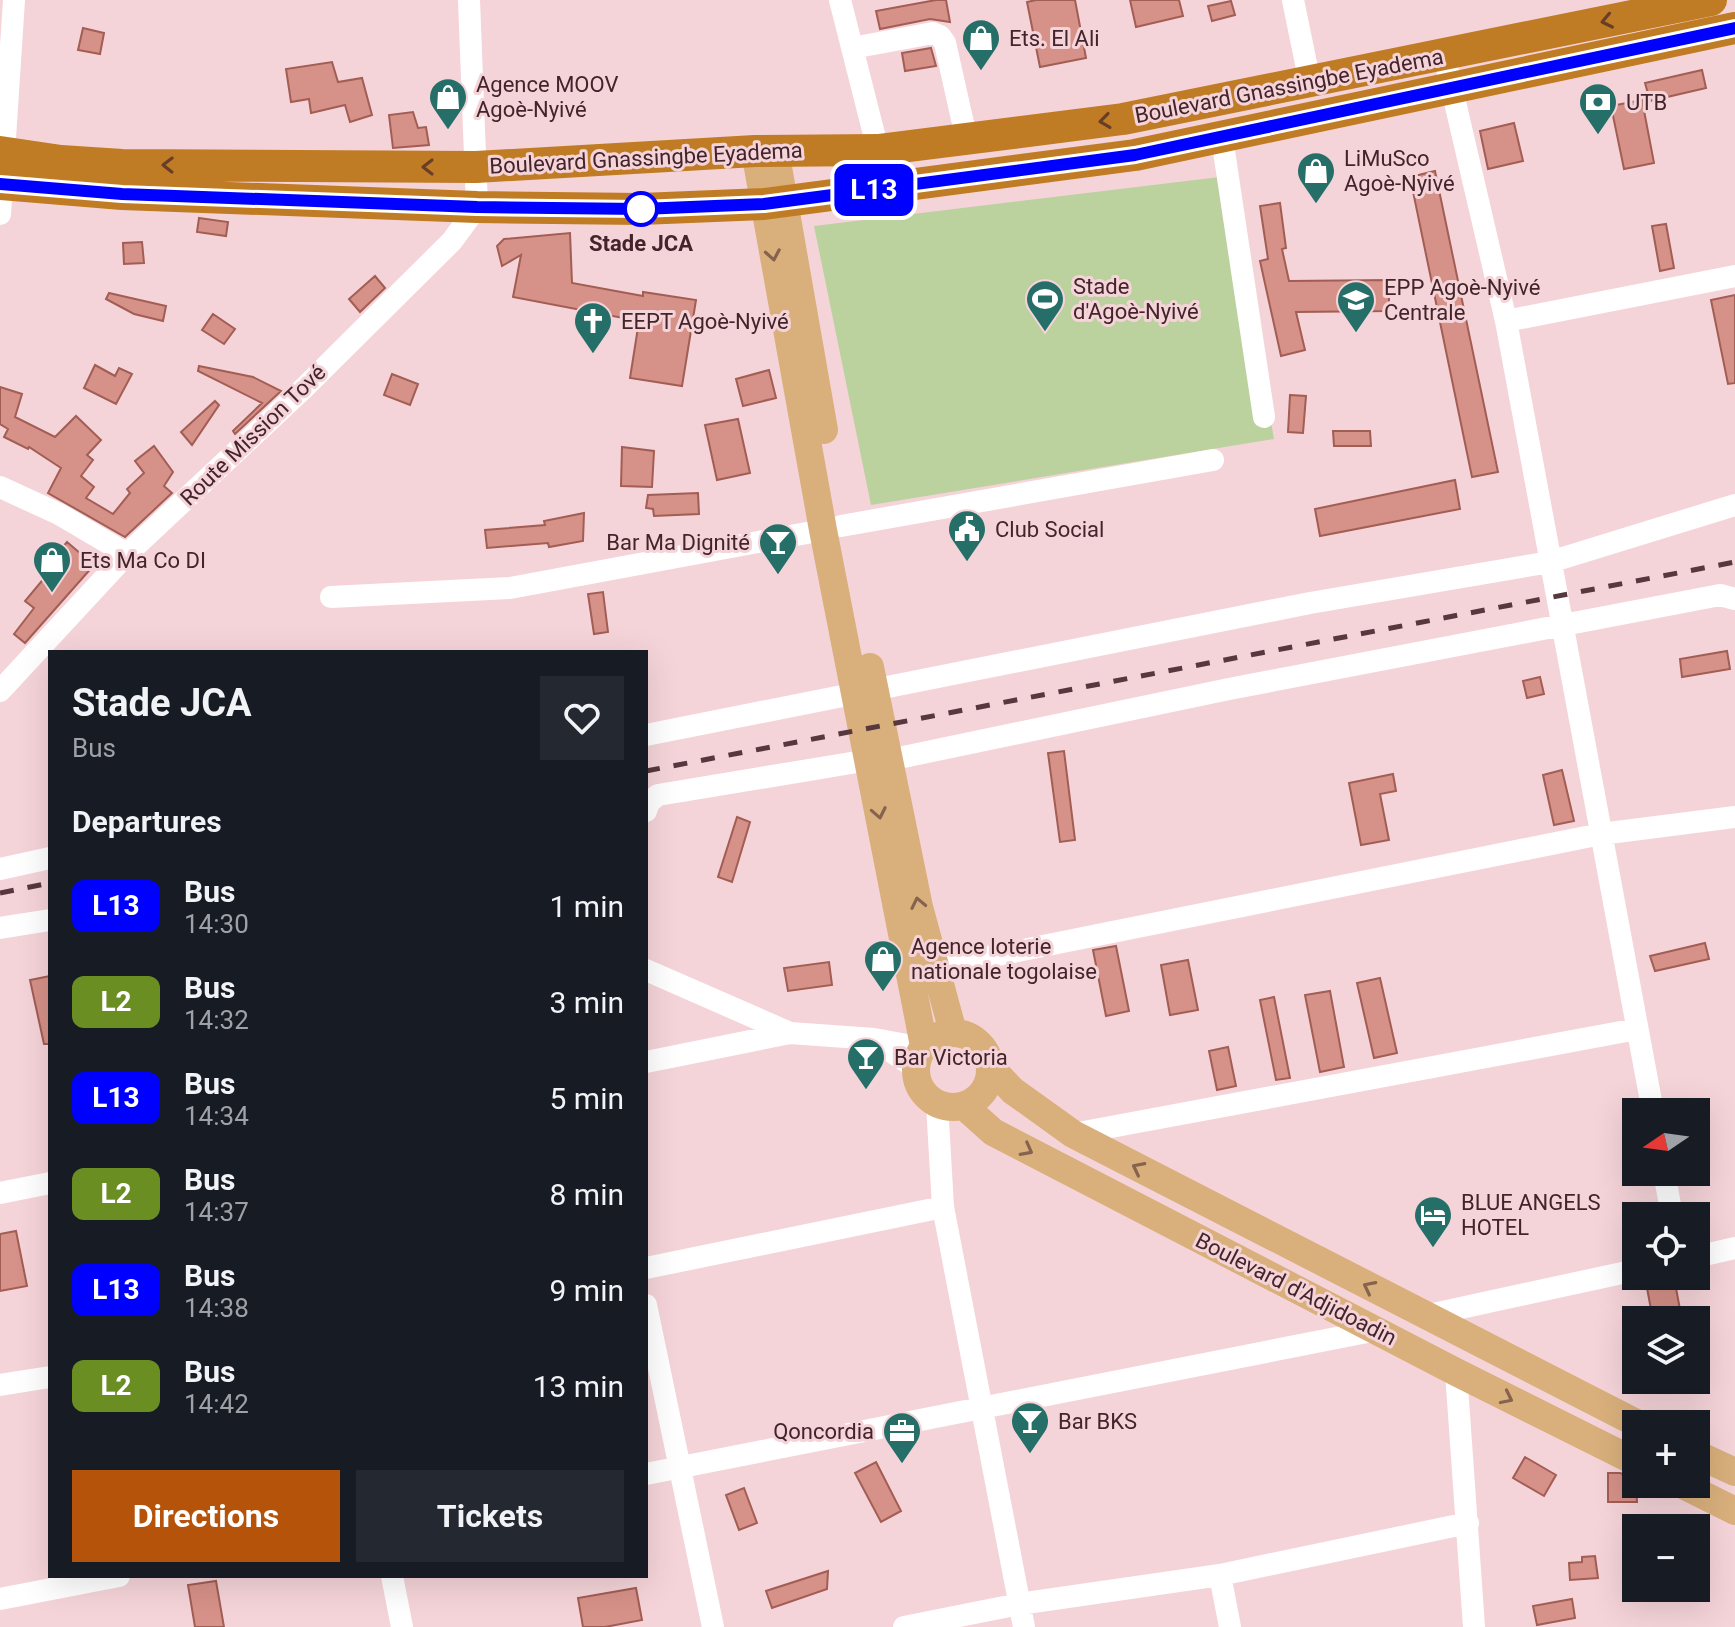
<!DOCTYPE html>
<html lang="en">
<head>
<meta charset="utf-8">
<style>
	:root { --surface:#171b24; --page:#242831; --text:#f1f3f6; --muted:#9ea1a6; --accent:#b45309 }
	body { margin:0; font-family:Roboto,sans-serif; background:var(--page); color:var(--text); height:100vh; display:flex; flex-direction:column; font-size:30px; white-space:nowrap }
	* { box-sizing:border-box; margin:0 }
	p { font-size:26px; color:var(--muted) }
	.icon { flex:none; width:44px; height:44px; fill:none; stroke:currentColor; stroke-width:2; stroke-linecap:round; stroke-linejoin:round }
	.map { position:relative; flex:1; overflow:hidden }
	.drawer { position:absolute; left:48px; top:650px; width:600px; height:928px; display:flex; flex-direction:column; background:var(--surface); border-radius:0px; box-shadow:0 8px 32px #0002 }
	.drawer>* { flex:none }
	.badge { padding:0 16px; border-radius:12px; font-size:28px; line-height:52px }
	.needle { width:52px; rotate:257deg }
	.fabs { position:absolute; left:1622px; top:1098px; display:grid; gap:16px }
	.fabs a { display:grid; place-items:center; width:88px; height:88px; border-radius:0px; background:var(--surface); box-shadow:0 8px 32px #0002; font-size:40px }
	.map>.badge { position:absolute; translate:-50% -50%; box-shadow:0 0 0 4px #fff }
	h2 { padding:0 24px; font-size:30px; line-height:72px }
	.round { display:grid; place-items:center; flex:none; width:84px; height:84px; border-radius:0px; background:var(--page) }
	.summary { display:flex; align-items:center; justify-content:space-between; height:136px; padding:0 24px }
	h1 { font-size:38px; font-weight:700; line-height:60px }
	.button { display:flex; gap:16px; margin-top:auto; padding:16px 24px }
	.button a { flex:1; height:92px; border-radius:0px; background:var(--accent); color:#fff; font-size:32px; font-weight:700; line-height:92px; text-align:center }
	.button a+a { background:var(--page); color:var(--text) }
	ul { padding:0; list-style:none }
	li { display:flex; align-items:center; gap:24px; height:96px; padding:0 24px }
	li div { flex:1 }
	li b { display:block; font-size:30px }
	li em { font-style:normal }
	li .badge { min-width:88px; font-weight:700; text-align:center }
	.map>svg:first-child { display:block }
</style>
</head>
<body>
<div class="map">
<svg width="1735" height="1627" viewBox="0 0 1735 1627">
	<rect width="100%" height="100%" fill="#f5d4d9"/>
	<path fill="#bbd29f" d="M1228,176L1274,439L871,505L814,226Z"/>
	<path fill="#d69188" stroke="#a25d54" stroke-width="2" d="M936,0H946L950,22L930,19L880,29L876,11Z
		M1036,0H1075L1086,58L1040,67L1027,2Z
		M1130,0H1179L1183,16L1136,27Z
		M1231,1L1235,15L1212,21L1208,6Z
		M83,28L104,33L100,54L78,50Z
		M931,48L936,66L905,71L902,53Z
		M332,62L338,82L362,78L372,115L350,122L345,105L311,113L309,99L291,102L286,69Z
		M1702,70L1706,88L1650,101L1645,83Z
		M1642,100L1654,163L1624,169L1611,106Z
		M413,112L418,128L426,127L429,145L393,148L389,115Z
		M1514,123L1523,161L1488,169L1480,131Z
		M1435,171L1498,472L1472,477L1410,177Z
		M1280,203L1286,248L1282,249L1289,281L1389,280V311L1296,312L1305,350L1281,356L1260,261L1268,259L1260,206Z
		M199,218L228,222L226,236L197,232Z
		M1666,224L1674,268L1660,271L1652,226Z
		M570,233L572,283L643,296V292L696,300L682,386L630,378L639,321L513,297L521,255L502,266L497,246L504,239Z
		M142,242L144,263L124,264L123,243Z
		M375,276L385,288L360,312L349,299Z
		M109,293L166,306L163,321L134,314L106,299Z
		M1735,295V383L1728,384L1711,300Z
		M213,314L235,329L224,344L202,330Z
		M95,365L115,376L119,368L132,374L116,404L84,388Z
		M199,366L253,377L281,391L235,434L233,431L262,403L198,371Z
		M769,370L776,398L743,406L736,379Z
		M392,374L418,384L410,405L384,395Z
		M0,387L22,394L15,417L55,437L76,416L101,440L87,455L93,460L81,476L94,487L86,498L113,514L130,493L127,489L144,473L135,461L154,446L173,472L164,486L172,493L125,537L48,493L61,468L29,447L28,449L4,437L8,429L0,424Z
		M1290,395L1306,396L1303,433L1288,432Z
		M215,401L219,405L192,445L181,432Z
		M738,419L750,473L717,480L705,425Z
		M1333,431H1370L1371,446H1334Z
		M622,447L654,451L652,487L621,486Z
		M1455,480L1460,509L1320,536L1315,509Z
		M698,493L699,514L654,516L653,509L646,508L648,495Z
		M584,513L583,541L549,547L548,543L487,548L485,530L545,525L544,521Z
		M67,542L94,565L25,643L14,634L34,608L25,601L56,564L52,560Z
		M603,592L608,632L594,634L588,594Z
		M1727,651L1730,669L1682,677L1680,659Z
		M1540,677L1544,694L1527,698L1523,681Z
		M1064,751L1075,840L1060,842L1048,753Z
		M1562,770L1574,821L1554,825L1543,775Z
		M1393,774L1396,791L1380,794L1389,840L1361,845L1349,783Z
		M737,817L750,822L732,882L718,877Z
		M1705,943L1709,959L1655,971L1650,956Z
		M1116,946L1129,1011L1106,1016L1093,950Z
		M1188,960L1198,1010L1170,1015L1161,965Z
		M829,962L832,985L788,991L784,968Z
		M50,976V1044H44L30,980Z
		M1380,978L1397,1053L1374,1058L1357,983Z
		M1330,991L1344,1067L1320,1072L1305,995Z
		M1274,997L1290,1078L1276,1080L1260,1000Z
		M1228,1047L1236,1086L1217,1090L1209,1051Z
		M16,1231L27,1286L0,1291V1234Z
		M1675,1283L1682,1320H1653L1647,1288Z
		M1525,1457L1556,1475L1544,1496L1513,1478Z
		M876,1462L901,1511L881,1522L855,1473Z
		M1608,1473H1620L1636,1479L1637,1502H1608Z
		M744,1488L757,1523L739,1530L726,1495Z
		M1595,1556L1598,1578L1570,1580L1569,1563L1582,1562V1557Z
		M828,1571L827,1589L772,1608L766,1591Z
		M216,1581L224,1627H195L188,1585Z
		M636,1588L642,1620L605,1627H583L578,1598Z
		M1572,1599L1575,1618L1537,1625L1533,1606Z"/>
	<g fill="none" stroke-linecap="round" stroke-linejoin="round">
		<path stroke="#fff" stroke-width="22" d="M840,0L878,150
			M1293,0L1310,83
			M852,48L933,33L940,36L945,43L967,141
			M1444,55L1506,321L1653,1112
			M1222,138L1264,417
			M0,214L14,0
			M1506,321L1735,276
			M0,487L59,514L127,554
			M841,526L1213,460
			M331,597L510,588L823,530
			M0,691L127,554L304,388L452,241L477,207L469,0
			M646,735L1310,603L1550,562L1735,505
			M889,760L1229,689L1720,595L1735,599
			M646,811L649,802L658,795L869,760
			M0,869L50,858
			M0,928L50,920
			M933,968L1601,834L1735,817
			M646,970L790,1033L874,1039L923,1048
			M881,1045L916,1068
			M646,1062L790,1033
			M937,1104L943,1207L1024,1627
			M1073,1134L1637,1029
			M1664,1172L1672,1216
			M0,1193L50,1183
			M1696,1257L1735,1248
			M646,1268L943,1207
			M646,1305L713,1627
			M1424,1316L1636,1270
			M1456,1372L1474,1627
			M0,1385L50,1377
			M646,1474L1377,1330
			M1220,1575L1230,1627
			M392,1576L402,1627
			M0,1599L119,1576
			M904,1627L1019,1604L1220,1575L1468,1523"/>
		<path stroke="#d9b07c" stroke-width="28" d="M775,150L824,430
			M755,151L823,530L924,1046
			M870,667L919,907L953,1032
			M916 1070a37 37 0 1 1 74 0a37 37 0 1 1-74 0Z
			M990,1067L1013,1091L1073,1134L1638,1424
			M964,1106L993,1132L1456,1372L1636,1462
			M1696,1454L1735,1472
			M1681,1484L1735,1511"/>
		<path stroke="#c07c24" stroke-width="32" d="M0,152L61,161L122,165L476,167L755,151L878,150L1123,119L1711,0
			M0,184L122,194L477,207L641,209L764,204L1135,155L1735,28"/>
		<path stroke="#56383e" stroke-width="5" stroke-dasharray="14 14" stroke-linecap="butt" d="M646,771L1735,562
			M0,893L50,883"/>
	</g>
	<defs><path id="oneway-chevron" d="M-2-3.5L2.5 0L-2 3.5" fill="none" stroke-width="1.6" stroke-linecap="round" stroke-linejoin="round" transform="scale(2)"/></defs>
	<g stroke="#683e28">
		<use href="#oneway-chevron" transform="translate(1607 21) rotate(168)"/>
		<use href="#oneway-chevron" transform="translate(1105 121) rotate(172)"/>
		<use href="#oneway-chevron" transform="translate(168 165) rotate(-179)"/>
		<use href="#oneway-chevron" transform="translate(428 167) rotate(-180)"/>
	</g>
	<g stroke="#86634f">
		<use href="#oneway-chevron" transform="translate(773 255) rotate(80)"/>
		<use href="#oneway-chevron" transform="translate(879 813) rotate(79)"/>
		<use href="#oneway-chevron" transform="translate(918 903) rotate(-102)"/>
		<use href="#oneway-chevron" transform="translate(1027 1150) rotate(28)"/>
		<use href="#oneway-chevron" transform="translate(1138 1168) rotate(-153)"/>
		<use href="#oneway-chevron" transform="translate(1369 1287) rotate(-153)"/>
		<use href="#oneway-chevron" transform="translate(1507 1398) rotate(26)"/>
	</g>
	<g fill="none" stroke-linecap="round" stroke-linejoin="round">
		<defs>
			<path id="line" d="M0,184L122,194L477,207L641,209L764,204L1135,155L1735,28"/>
		</defs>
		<use href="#line" stroke="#fff" stroke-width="18"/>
		<use href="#line" stroke="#00f" stroke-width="12"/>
	</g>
	<defs>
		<symbol id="shop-pin" viewBox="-11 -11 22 30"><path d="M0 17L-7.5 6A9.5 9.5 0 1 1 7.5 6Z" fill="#266f69" stroke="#f5d4d9"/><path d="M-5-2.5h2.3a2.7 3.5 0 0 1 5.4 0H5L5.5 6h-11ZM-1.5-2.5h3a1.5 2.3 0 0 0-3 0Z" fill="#fff"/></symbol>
		<symbol id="bank-pin" viewBox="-11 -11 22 30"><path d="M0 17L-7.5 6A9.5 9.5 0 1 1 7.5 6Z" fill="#266f69" stroke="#f5d4d9"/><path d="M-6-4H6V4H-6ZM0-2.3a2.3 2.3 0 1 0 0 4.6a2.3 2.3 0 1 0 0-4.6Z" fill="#fff"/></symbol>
		<symbol id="stadium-pin" viewBox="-11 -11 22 30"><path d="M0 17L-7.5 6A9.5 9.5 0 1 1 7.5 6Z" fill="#266f69" stroke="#f5d4d9"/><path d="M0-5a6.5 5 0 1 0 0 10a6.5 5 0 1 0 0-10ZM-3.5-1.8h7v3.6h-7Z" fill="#fff"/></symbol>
		<symbol id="school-pin" viewBox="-11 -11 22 30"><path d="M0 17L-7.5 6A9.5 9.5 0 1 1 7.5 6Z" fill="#266f69" stroke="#f5d4d9"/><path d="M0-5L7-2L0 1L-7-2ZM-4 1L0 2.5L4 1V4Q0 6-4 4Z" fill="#fff"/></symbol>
		<symbol id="church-pin" viewBox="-11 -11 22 30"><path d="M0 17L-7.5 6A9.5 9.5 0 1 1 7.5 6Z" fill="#266f69" stroke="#f5d4d9"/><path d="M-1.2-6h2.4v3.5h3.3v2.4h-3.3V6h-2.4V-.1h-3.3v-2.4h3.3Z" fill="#fff"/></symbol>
		<symbol id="civic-pin" viewBox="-11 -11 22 30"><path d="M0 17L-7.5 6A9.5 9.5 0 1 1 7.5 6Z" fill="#266f69" stroke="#f5d4d9"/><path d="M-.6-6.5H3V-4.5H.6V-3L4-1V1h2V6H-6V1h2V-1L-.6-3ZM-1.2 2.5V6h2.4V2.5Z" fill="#fff"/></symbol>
		<symbol id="bar-pin" viewBox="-11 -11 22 30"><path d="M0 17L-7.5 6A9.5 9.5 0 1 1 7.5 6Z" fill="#266f69" stroke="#f5d4d9"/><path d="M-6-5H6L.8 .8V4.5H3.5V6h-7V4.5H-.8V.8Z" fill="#fff"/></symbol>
		<symbol id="hotel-pin" viewBox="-11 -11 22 30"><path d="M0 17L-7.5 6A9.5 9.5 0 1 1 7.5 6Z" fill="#266f69" stroke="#f5d4d9"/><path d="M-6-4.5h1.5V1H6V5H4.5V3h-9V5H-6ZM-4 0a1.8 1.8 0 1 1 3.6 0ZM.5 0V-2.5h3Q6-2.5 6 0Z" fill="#fff"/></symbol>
		<symbol id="office-pin" viewBox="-11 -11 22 30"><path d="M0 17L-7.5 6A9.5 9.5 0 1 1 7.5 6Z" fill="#266f69" stroke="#f5d4d9"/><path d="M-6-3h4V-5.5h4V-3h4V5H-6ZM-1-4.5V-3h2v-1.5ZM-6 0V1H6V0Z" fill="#fff"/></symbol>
	</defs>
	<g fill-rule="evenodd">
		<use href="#shop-pin" x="959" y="16" width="44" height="60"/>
		<use href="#shop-pin" x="426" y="75" width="44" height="60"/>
		<use href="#bank-pin" x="1576" y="80" width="44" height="60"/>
		<use href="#shop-pin" x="1294" y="149" width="44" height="60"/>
		<use href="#stadium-pin" x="1023" y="277" width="44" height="60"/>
		<use href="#school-pin" x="1334" y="278" width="44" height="60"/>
		<use href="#church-pin" x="571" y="299" width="44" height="60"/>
		<use href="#civic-pin" x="945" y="507" width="44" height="60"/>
		<use href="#bar-pin" x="756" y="520" width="44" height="60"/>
		<use href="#shop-pin" x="30" y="538" width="44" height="60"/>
		<use href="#shop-pin" x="861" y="937" width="44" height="60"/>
		<use href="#bar-pin" x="844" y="1035" width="44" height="60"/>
		<use href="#hotel-pin" x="1411" y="1193" width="44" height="60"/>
		<use href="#bar-pin" x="1008" y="1399" width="44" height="60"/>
		<use href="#office-pin" x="880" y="1409" width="44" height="60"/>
	</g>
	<circle fill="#fff" stroke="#00f" stroke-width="4" cx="641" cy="209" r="16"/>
	<g text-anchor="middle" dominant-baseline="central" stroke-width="6" stroke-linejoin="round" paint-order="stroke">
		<g font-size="22" fill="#42242a" stroke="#f5d4d9" text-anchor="start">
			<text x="1009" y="38">Ets. El Ali</text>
			<text x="476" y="84">Agence MOOV<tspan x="476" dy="25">Agoè-Nyivé</tspan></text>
			<text x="1626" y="102">UTB</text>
			<text x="1344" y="158">LiMuSco<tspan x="1344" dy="25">Agoè-Nyivé</tspan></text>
			<text x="1073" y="286">Stade<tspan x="1073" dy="25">d'Agoè-Nyivé</tspan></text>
			<text x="1384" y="287">EPP Agoè-Nyivé<tspan x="1384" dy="25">Centrale</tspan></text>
			<text x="621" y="321">EEPT Agoè-Nyivé</text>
			<text x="995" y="529">Club Social</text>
			<text x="750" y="542" text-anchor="end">Bar Ma Dignité</text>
			<text x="80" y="560">Ets Ma Co DI</text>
			<text x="911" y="946">Agence loterie<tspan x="911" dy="25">nationale togolaise</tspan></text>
			<text x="894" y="1057">Bar Victoria</text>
			<text x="1461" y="1202">BLUE ANGELS<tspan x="1461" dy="25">HOTEL</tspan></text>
			<text x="1058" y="1421">Bar BKS</text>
			<text x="874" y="1431" text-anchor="end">Qoncordia</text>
		</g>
		<g font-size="22" fill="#42242a" stroke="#f5d4d9">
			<text transform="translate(1289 86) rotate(-11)">Boulevard Gnassingbe Eyadema</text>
			<text transform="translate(646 158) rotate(-3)">Boulevard Gnassingbe Eyadema</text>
			<text transform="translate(253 435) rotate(-44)">Route Mission Tové</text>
			<text transform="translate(1296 1289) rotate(27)">Boulevard d'Adjidoadin</text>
		</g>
		<g font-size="22" font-weight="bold" fill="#42242a" stroke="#f5d4d9">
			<text x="641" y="243">Stade JCA</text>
		</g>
	</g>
</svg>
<div class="fabs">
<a><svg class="needle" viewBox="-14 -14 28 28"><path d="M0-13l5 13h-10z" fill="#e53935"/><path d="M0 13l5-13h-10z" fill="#9ea1a6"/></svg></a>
<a><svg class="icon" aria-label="locate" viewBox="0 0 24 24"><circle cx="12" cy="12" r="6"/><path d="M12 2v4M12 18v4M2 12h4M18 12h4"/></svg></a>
<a><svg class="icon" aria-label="layers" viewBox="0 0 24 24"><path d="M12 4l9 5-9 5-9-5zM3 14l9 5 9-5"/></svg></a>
<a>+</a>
<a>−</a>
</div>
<b class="badge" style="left:874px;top:190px;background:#00f;color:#fff">L13</b>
<section class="drawer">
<div class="summary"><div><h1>Stade JCA</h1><p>Bus</p></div><a class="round"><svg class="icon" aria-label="heart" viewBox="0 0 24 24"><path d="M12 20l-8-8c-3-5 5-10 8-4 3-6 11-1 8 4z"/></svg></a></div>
<h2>Departures</h2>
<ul>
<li><span class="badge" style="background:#00f;color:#fff">L13</span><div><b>Bus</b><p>14:30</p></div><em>1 min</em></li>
<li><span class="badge" style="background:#6b8e23;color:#fff">L2</span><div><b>Bus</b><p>14:32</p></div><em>3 min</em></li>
<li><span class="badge" style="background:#00f;color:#fff">L13</span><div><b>Bus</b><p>14:34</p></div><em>5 min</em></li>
<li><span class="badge" style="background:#6b8e23;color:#fff">L2</span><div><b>Bus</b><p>14:37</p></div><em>8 min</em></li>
<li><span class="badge" style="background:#00f;color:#fff">L13</span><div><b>Bus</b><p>14:38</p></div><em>9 min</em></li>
<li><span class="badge" style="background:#6b8e23;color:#fff">L2</span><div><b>Bus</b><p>14:42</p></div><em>13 min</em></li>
</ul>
<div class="button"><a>Directions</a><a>Tickets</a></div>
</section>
</div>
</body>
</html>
